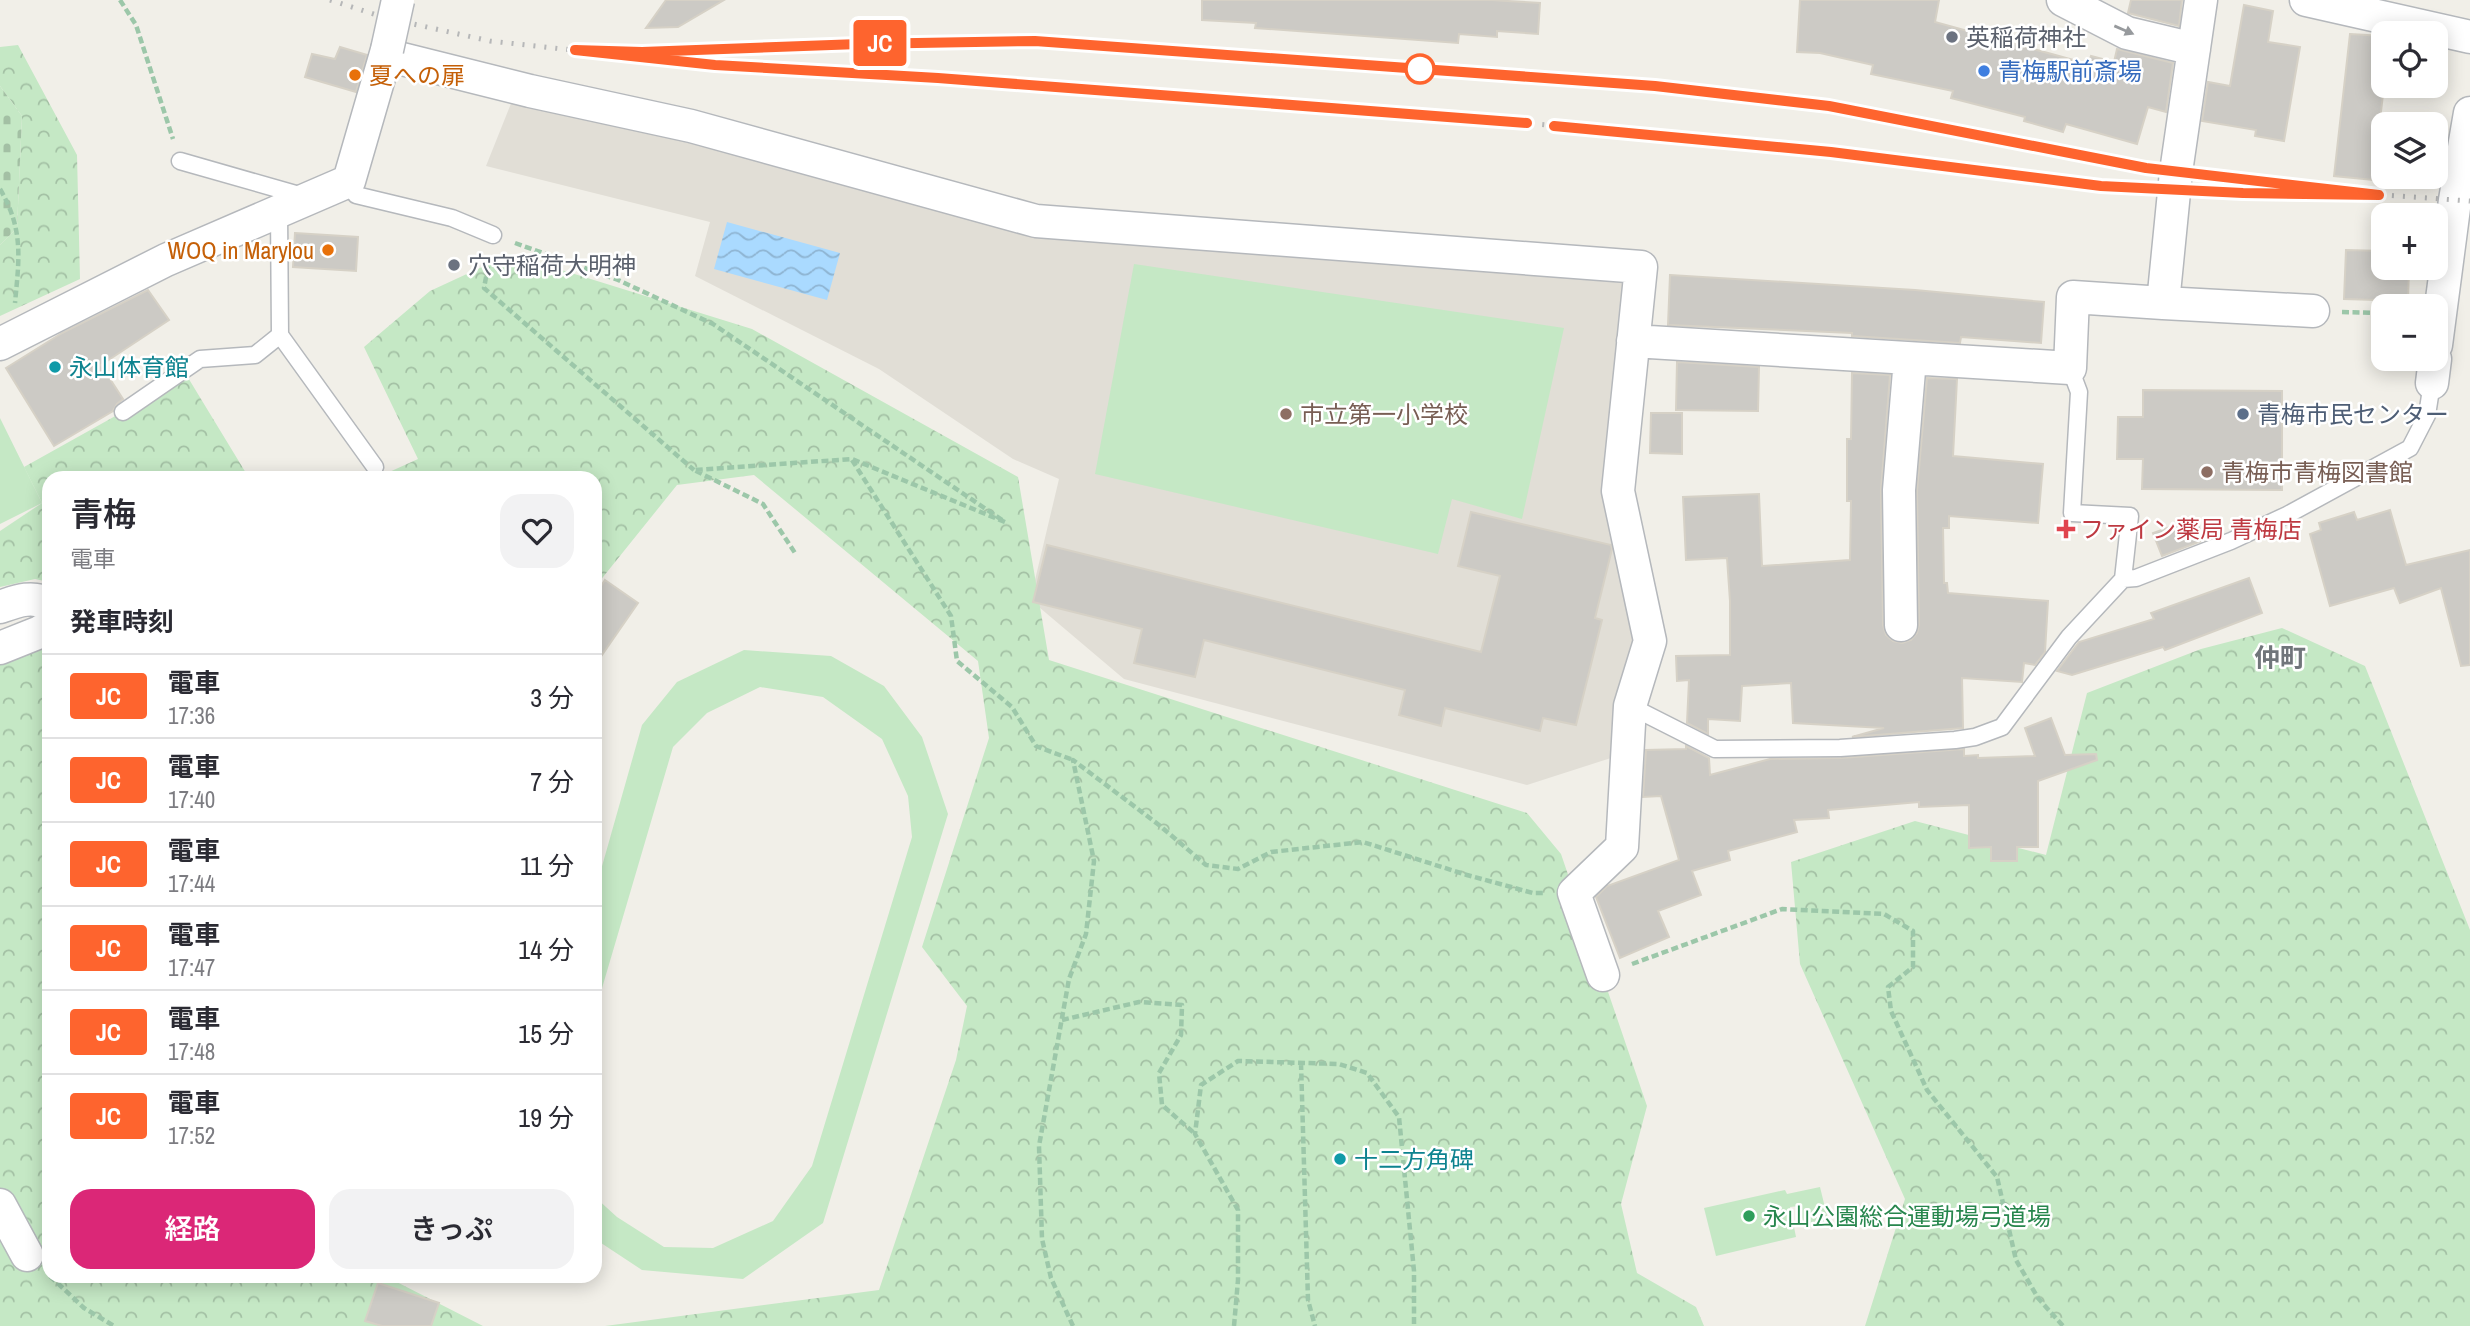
<!DOCTYPE html>
<html lang="ja">
<head>
<meta charset="utf-8">
<style>
	:root { --surface:#fff; --page:#f2f2f3; --text:#2b2b33; --muted:#7c7c81; --line:#e1e1e2; --accent:#db2777 }
	body { margin:0; font-family:"Archivo Narrow","Noto Sans JP",sans-serif; background:var(--page); color:var(--text); height:100vh; display:flex; flex-direction:column; font-size:26px; white-space:nowrap }
	* { box-sizing:border-box; margin:0 }
	p { font-size:23px; color:var(--muted) }
	.icon { flex:none; width:38px; height:38px; fill:none; stroke:currentColor; stroke-width:2; stroke-linecap:round; stroke-linejoin:round }
	.map { position:relative; flex:1; overflow:hidden }
	.drawer { position:absolute; left:42px; top:471px; width:560px; height:812px; display:flex; flex-direction:column; background:var(--surface); border-radius:21px; box-shadow:0 4px 18px #0003 }
	.drawer>* { flex:none }
	.badge { padding:0 14px; border-radius:5px; font-size:24px; line-height:46px }
	.tools { position:absolute; left:2371px; top:21px; display:grid; gap:14px }
	.tools a { display:grid; place-items:center; width:77px; height:77px; border-radius:14px; background:var(--surface); box-shadow:0 4px 18px #0003; font-size:35px }
	.map>.badge { position:absolute; translate:-50% -50%; box-shadow:0 0 0 4px #fff }
	h2 { padding:0 28px; font-size:26px; line-height:63px }
	.round { display:grid; place-items:center; flex:none; width:74px; height:74px; border-radius:21px; background:var(--page) }
	.headline { display:flex; align-items:center; justify-content:space-between; height:119px; padding:0 28px }
	h1 { font-size:33px; font-weight:600; line-height:52px }
	.action { display:flex; gap:14px; margin-top:auto; padding:14px 28px }
	.action a { flex:1; height:80px; border-radius:21px; background:var(--accent); color:#fff; font-size:28px; font-weight:600; line-height:80px; text-align:center }
	.action a+a { background:var(--page); color:var(--text) }
	ul { padding:0; list-style:none }
	li { display:flex; align-items:center; gap:21px; height:84px; padding:0 28px; border-top:2px solid var(--line) }
	li div { flex:1 }
	li b { display:block; font-size:26px }
	li em { font-style:normal }
	li .badge { min-width:77px; font-weight:700; text-align:center }
	.map>svg:first-child { display:block }
</style>
</head>
<body>
<div class="map">
<svg width="2470" height="1326" viewBox="0 0 2470 1326">
	<defs>
		<pattern id="forest-crowns" width="20" height="18" patternUnits="userSpaceOnUse" patternTransform="scale(1.75)"><rect width="20" height="18" fill="#c5e8c5"/><path d="M2 6a3 3 0 1 1 6 0M12 15a3 3 0 1 1 6 0" fill="none" stroke="#a3c0a4"/></pattern>
		<pattern id="cemetery-stones" width="16" height="16" patternUnits="userSpaceOnUse" patternTransform="scale(1.75)"><rect width="16" height="16" fill="#c5e8c5"/><path d="M2 7V4a2 2 0 0 1 4 0v3zM10 15v-3a2 2 0 0 1 4 0v3z" fill="#a3c0a4"/></pattern>
		<pattern id="water-waves" width="16" height="10" patternUnits="userSpaceOnUse" patternTransform="scale(1.75)"><rect width="16" height="10" fill="#aadaff"/><path d="M0 5q4-4 8 0t8 0" fill="none" stroke="#8eb4d2"/></pattern>
	</defs>
	<rect width="100%" height="100%" fill="#f1efe8"/>
	<path fill="#e1ded6" d="M514,96L1032,233L1641,267L1618,491L1650,641L1614,757L1527,785L1124,679L1033,602L1035,580L1059,479L1013,459L879,369L695,276L710,222L486,166Z"/>
	<path fill="url(#forest-crowns)" d="M18,45L77,155L80,279L0,316V245L17,228L22,116L0,86V47Z
		M510,254L752,329L1018,477L1049,660L1527,813L1561,854L1647,1106L1621,1204L1637,1273L1696,1307L1704,1326H605L879,1290L956,1060L967,1006L922,947L989,738L978,661L754,475L677,485L595,587V478H376L418,459L364,347L430,291Z
		M187,376L249,478H49V582L35,579L0,587V531L42,503L24,467Z
		M2282,628L2365,666L2470,930V1326H1865L1905,1199L1800,964L1791,862L1915,821L2046,855L2087,693L2201,649Z
		M0,639L49,651V1276H385L483,1326H0Z"/>
	<path fill="url(#cemetery-stones)" d="M0,86L22,116L17,228L0,245Z"/>
	<path fill="#c5e8c5" d="M1134,264L1564,328L1522,519L1452,499L1438,554L1095,474Z
		M0,418L42,503L0,524Z
		M744,650L831,656L884,686L922,737L948,814L823,1223L743,1279L642,1270L595,1239V1197L617,1217L664,1247L713,1248L773,1221L812,1166L912,837L908,796L882,739L823,697L760,687L707,713L673,747L595,1012V891L642,725L677,682Z
		M1820,1187L1829,1224L1805,1229L1799,1206L1790,1207L1796,1237L1716,1256L1704,1208L1785,1190L1787,1194Z"/>
	<path fill="url(#water-waves)" d="M727,222L840,253L827,300L714,269Z"/>
	<path fill="#cccac5" stroke="#d6d1c6" stroke-width="2" d="M666,0H724L678,27L646,28Z
		M1202,0H1492L1540,3L1538,34L1497,31V37L1459,34L1458,43L1255,28L1256,23L1202,20Z
		M1800,0H1939L1935,22L2088,64L2091,56L2114,62L2117,49L2173,63L2166,112L2148,107L2137,144L2066,124L2063,132L2024,121L2025,117L1951,98L1953,91L1871,74L1873,65L1820,53L1797,52Z
		M2131,0H2182L2179,26L2128,13Z
		M2244,5L2273,11L2268,42L2300,47L2284,141L2255,136L2256,130L2202,121L2208,82L2230,86Z
		M2350,34L2384,36V86L2373,180L2334,176Z
		M340,47L367,55L356,92L305,77L312,54L335,59Z
		M295,233L358,237L356,271L293,267Z
		M2346,250L2384,251V268H2409L2408,301L2344,299Z
		M1670,275L1915,290L2044,302L2041,343L1961,337L1960,343L1852,336V333L1668,325Z
		M148,290L169,320L101,365L123,399L117,404L113,411L54,446L6,368L62,333Z
		M1677,362L1759,367L1758,411L1676,410Z
		M1852,373L1890,375L1881,490L1883,625L1886,635L1893,641L1902,643L1911,640L1917,633L1919,625L1917,491L1927,378L1957,379L1953,456L2043,464L2038,523L1949,516V528H1943L1944,583H1947L1948,593L2048,601L2045,652L2035,665L2024,663L2022,682L1962,678L1963,728L1852,737L1884,728L1793,723L1791,683L1742,686L1740,721L1708,719V734L1687,723L1689,680L1677,681L1676,656L1730,655V601L1727,558L1686,560L1683,497L1759,494L1762,566L1850,560L1851,501H1847V439H1851Z
		M2143,390L2282,391V490L2142,489L2143,459H2117L2118,417H2143Z
		M1651,413H1682V454L1650,453Z
		M2390,510L2406,565L2470,550V665L2461,666L2441,588L2400,603L2394,588L2330,606L2310,534L2321,530L2319,523L2354,512L2357,520Z
		M1471,512L1611,545L1612,549L1595,618L1602,620L1576,725L1543,718L1540,731L1445,708L1441,726L1399,715L1405,690L1204,640L1195,677L1134,663L1142,629L1033,602L1047,545L1481,652L1500,576L1458,566Z
		M2195,518L2204,540L2162,556L2153,533Z
		M2249,578L2262,613L2165,650L2163,647L2072,675L2057,671L2079,642L2154,619L2151,613Z
		M605,580L638,603L595,665V595Z
		M2051,718L2065,755L2096,754L2097,760L2038,781V847H2017V861H1991V847L1969,848V805L1919,807V802L1828,810L1829,818L1794,820L1797,832L1728,851L1730,860L1692,871L1701,895L1658,911L1669,937L1620,958L1596,897L1607,886L1679,860L1661,796L1643,797L1646,750L1686,749V746L1709,758L1710,775L1770,759L1841,758L1964,749V756L1978,755V758L2035,756L2025,728Z
		M378,1283L439,1303L431,1326H382L365,1321Z"/>
	<g fill="none" stroke-linecap="round" stroke-linejoin="round">
		<defs>
			<path id="service" d="M180,161L306,197
				M349,181L356,195L452,218L493,235
				M279,211L280,335L375,467
				M123,412L200,359L255,355L280,335
				M2123,579L2136,578L2231,541L2287,515L2410,448L2427,415L2432,383
				M1630,706L1715,749L1840,748L1955,740L1975,737L2002,727L2069,637L2123,579L2130,516L2072,513L2079,392L2070,368"/>
			<path id="minor" d="M2063,0L2127,33L2194,49
				M2306,0L2470,37
				M386,55L530,91L691,126L1036,221L1641,267L1618,491L1650,641L1630,706L1622,847L1574,893L1603,975
				M2163,303L2313,311
				M1633,341L2070,368L2073,297L2163,303L2176,172L2201,0
				M0,344L166,260L349,181L387,50
				M2436,345L2455,200L2470,113
				M2432,383L2435,359
				M0,607C17,601 32,595 49,604
				M1901,625L1899,490L1910,359
				M0,648L40,632L49,626
				M0,1205L27,1255"/>
		</defs>
		<use href="#service" stroke="#b5b8bc" stroke-width="19"/>
		<use href="#minor" stroke="#b5b8bc" stroke-width="35"/>
		<path stroke="#9cc7a9" stroke-width="4.5" stroke-dasharray="7 3.5" stroke-linecap="butt" d="M120,0L136,25L173,139
			M0,189C24,230 19,259 15,303
			M515,243L618,280L713,324L1005,522L852,459L694,470L763,504L795,553
			M490,256L484,288L694,470
			M2342,312L2384,313
			M852,460L951,616L957,661L1012,707L1036,746L1073,760
			M1632,964L1782,909L1884,914L1913,931V967L1888,987L1891,1011L1927,1090L1997,1177L2016,1260L2038,1298L2063,1326
			M1062,1020L1139,1002L1182,1005L1181,1035L1159,1073L1162,1105L1194,1133
			M1301,1063L1308,1300L1315,1326
			M50,1276L84,1308L114,1326
			M1073,1326L1051,1278L1042,1239L1039,1146L1069,979L1086,934L1094,861L1073,760L1159,825L1206,865L1238,869L1271,852L1363,842L1467,875L1533,893H1545
			M1234,1326L1238,1280V1210L1195,1134L1201,1085L1238,1061L1339,1064L1367,1073L1399,1117L1414,1271V1326"/>
		<use href="#service" stroke="#fff" stroke-width="16"/>
		<use href="#minor" stroke="#fff" stroke-width="32"/>
		<path stroke="#b6b7b8" stroke-width="5" stroke-dasharray="2 9" stroke-linecap="butt" d="M330,0L386,18L490,41L645,58L1416,113L1831,151L2116,187L2379,195
			M659,52L859,44L1035,41L1655,86L1829,105L2146,168L2280,185
			M2370,194L2470,201"/>
		<defs>
			<path id="minor-bridge" d="M387,50L398,0"/>
		</defs>
		<use href="#minor-bridge" stroke="#b5b8bc" stroke-width="35" stroke-linecap="butt"/>
		<use href="#minor-bridge" stroke="#fff" stroke-width="32"/>
	</g>
	<defs><path id="oneway-solid" d="M-6-.8H1V-3.2L6.5 0L1 3.2V.8H-6Z" transform="scale(1.75)"/></defs>
	<use fill="#979a9d" href="#oneway-solid" transform="translate(2124 30) rotate(23)"/>
	<g fill="none" stroke-linecap="round" stroke-linejoin="round">
		<defs>
			<path id="line" d="M1527,123L938,78L715,65L575,50L642,52L859,44L1035,41L1655,86L1829,106L2146,168L2379,195L2243,193L2101,186L1831,152L1554,126"/>
		</defs>
		<use href="#line" stroke="#fff" stroke-width="16"/>
		<use href="#line" stroke="#fe642e" stroke-width="10"/>
	</g>
	<g fill="#6b7280" stroke="#fff" stroke-width="2.5">
		<circle cx="1952" cy="37" r="7"/>
		<circle cx="454" cy="265" r="7"/>
	</g>
	<circle fill="#fff" stroke="#fe642e" stroke-width="3.5" cx="1420" cy="69" r="14"/>
	<circle fill="#3f7fe0" stroke="#fff" stroke-width="2.5" cx="1984" cy="71" r="7"/>
	<g fill="#e8710a" stroke="#fff" stroke-width="2.5">
		<circle cx="355" cy="75" r="7"/>
		<circle cx="328" cy="250" r="7"/>
	</g>
	<g fill="#0f9aa8" stroke="#fff" stroke-width="2.5">
		<circle cx="55" cy="367" r="7"/>
		<circle cx="1340" cy="1159" r="7"/>
	</g>
	<g fill="#8d6e63" stroke="#fff" stroke-width="2.5">
		<circle cx="1286" cy="414" r="7"/>
		<circle cx="2207" cy="472" r="7"/>
	</g>
	<circle fill="#5c6f8a" stroke="#fff" stroke-width="2.5" cx="2243" cy="414" r="7"/>
	<path fill="#e0444e" stroke="#fff" stroke-width="2.5" d="M2062.5 518.5h7v7h7v7h-7v7h-7v-7h-7v-7h7z"/>
	<circle fill="#2e9e5b" stroke="#fff" stroke-width="2.5" cx="1749" cy="1216" r="7"/>
	<g text-anchor="middle" dominant-baseline="central" stroke-width="5" stroke-linejoin="round" paint-order="stroke">
		<g font-size="24" fill="#5b616d" stroke="#fff" text-anchor="start">
			<text x="1966" y="37">英稲荷神社</text>
			<text x="468" y="265">穴守稲荷大明神</text>
		</g>
		<g font-size="24" fill="#366cbe" stroke="#fff" text-anchor="start">
			<text x="1998" y="71">青梅駅前斎場</text>
		</g>
		<g font-size="24" fill="#c56008" stroke="#fff" text-anchor="start">
			<text x="369" y="75">夏への扉</text>
			<text x="314" y="250" text-anchor="end">WOQ in Marylou</text>
		</g>
		<g font-size="24" fill="#0d838f" stroke="#fff" text-anchor="start">
			<text x="69" y="367">永山体育館</text>
			<text x="1354" y="1159">十二方角碑</text>
		</g>
		<g font-size="24" fill="#785e54" stroke="#fff" text-anchor="start">
			<text x="1300" y="414">市立第一小学校</text>
			<text x="2221" y="472">青梅市青梅図書館</text>
		</g>
		<g font-size="24" fill="#4e5e75" stroke="#fff" text-anchor="start">
			<text x="2257" y="414">青梅市民センター</text>
		</g>
		<g font-size="24" fill="#be3a42" stroke="#fff" text-anchor="start">
			<text x="2080" y="529">ファイン薬局 青梅店</text>
		</g>
		<g font-size="24" fill="#27864d" stroke="#fff" text-anchor="start">
			<text x="1763" y="1216">永山公園総合運動場弓道場</text>
		</g>
		<g font-size="26" font-weight="bold" fill="#70757a" stroke="#fff">
			<text x="2280" y="657">仲町</text>
		</g>
	</g>
</svg>
<div class="tools">
<a><svg class="icon" aria-label="locate" viewBox="0 0 24 24"><circle cx="12" cy="12" r="6"/><path d="M12 2v4M12 18v4M2 12h4M18 12h4"/></svg></a>
<a><svg class="icon" aria-label="layers" viewBox="0 0 24 24"><path d="M12 4l9 5-9 5-9-5zM3 14l9 5 9-5"/></svg></a>
<a>+</a>
<a>−</a>
</div>
<b class="badge" style="left:880px;top:43px;background:#fe642e;color:#fff">JC</b>
<section class="drawer">
<div class="headline"><div><h1>青梅</h1><p>電車</p></div><a class="round"><svg class="icon" aria-label="heart" viewBox="0 0 24 24"><path d="M12 20l-8-8c-3-5 5-10 8-4 3-6 11-1 8 4z"/></svg></a></div>
<h2>発車時刻</h2>
<ul>
<li><span class="badge" style="background:#fe642e;color:#fff">JC</span><div><b>電車</b><p>17:36</p></div><em>3 分</em></li>
<li><span class="badge" style="background:#fe642e;color:#fff">JC</span><div><b>電車</b><p>17:40</p></div><em>7 分</em></li>
<li><span class="badge" style="background:#fe642e;color:#fff">JC</span><div><b>電車</b><p>17:44</p></div><em>11 分</em></li>
<li><span class="badge" style="background:#fe642e;color:#fff">JC</span><div><b>電車</b><p>17:47</p></div><em>14 分</em></li>
<li><span class="badge" style="background:#fe642e;color:#fff">JC</span><div><b>電車</b><p>17:48</p></div><em>15 分</em></li>
<li><span class="badge" style="background:#fe642e;color:#fff">JC</span><div><b>電車</b><p>17:52</p></div><em>19 分</em></li>
</ul>
<div class="action"><a>経路</a><a>きっぷ</a></div>
</section>
</div>
</body>
</html>
